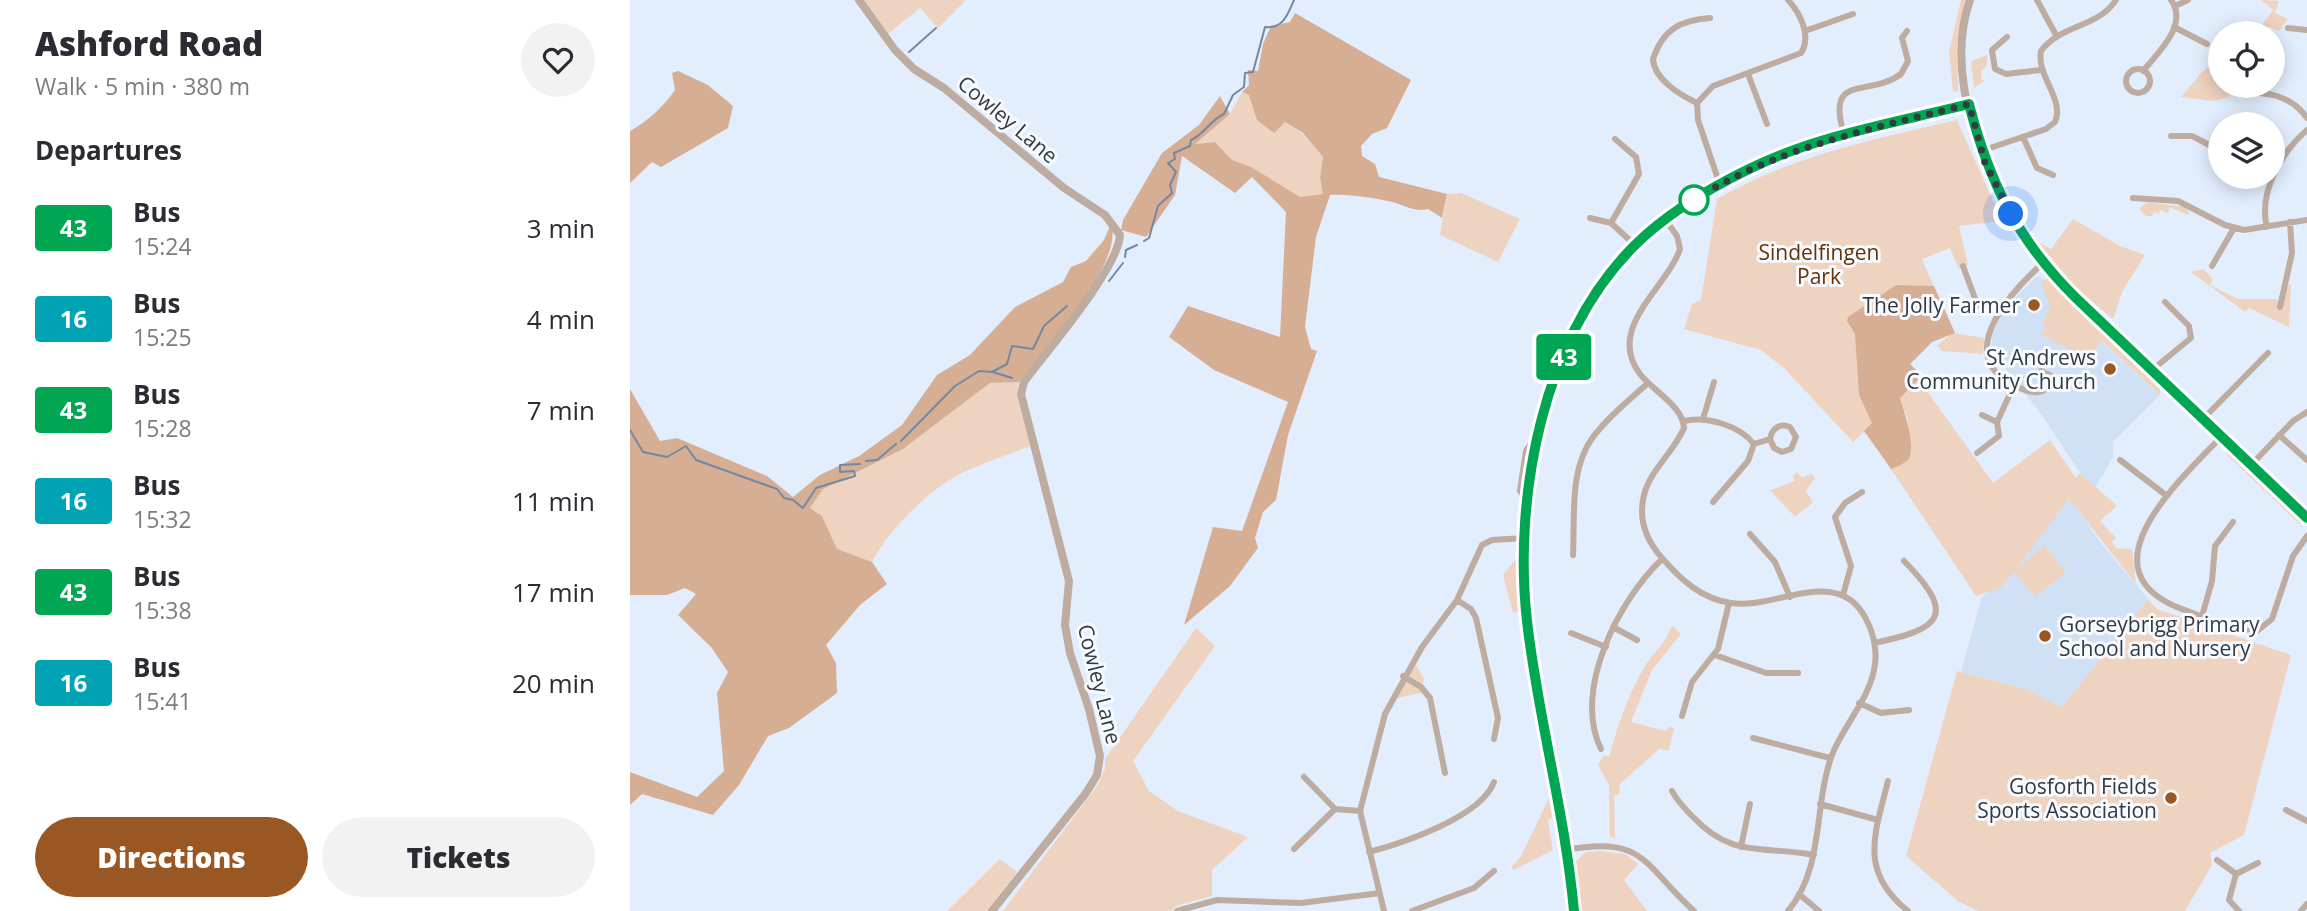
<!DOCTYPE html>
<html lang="en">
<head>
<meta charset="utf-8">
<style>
	:root { --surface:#fff; --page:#f2f2f3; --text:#2b2b33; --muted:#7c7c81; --accent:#985723 }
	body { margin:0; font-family:"Open Sans",sans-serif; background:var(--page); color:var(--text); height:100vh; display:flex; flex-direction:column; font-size:26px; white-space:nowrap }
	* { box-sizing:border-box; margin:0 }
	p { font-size:23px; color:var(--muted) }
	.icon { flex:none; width:38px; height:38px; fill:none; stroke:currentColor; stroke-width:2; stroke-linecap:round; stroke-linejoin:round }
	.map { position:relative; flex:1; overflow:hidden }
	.details { display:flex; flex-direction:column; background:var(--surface); width:630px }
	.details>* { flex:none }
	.badge { padding:0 14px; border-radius:5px; font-size:24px; line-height:46px }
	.buttons { position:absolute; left:1578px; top:21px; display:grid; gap:14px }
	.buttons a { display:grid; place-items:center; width:77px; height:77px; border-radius:50%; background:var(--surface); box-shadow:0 4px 18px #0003; font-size:35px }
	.you { position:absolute; width:35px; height:35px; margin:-18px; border:5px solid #fff; border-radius:50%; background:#1a73e8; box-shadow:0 0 0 10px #1a73e833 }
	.map>.badge { position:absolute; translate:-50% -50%; box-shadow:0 0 0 4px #fff }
	h2 { padding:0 35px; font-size:26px; line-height:63px }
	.round { display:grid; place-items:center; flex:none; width:74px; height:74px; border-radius:37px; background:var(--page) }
	.summary { display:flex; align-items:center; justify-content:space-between; height:119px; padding:0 35px }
	h1 { font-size:33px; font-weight:800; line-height:52px }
	.action { display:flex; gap:14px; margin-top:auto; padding:14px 35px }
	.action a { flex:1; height:80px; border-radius:42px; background:var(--accent); color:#fff; font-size:28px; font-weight:800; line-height:80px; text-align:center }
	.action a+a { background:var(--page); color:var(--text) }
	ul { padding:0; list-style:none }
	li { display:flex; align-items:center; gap:21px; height:91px; padding:0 35px }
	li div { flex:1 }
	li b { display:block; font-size:26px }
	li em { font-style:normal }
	li .badge { min-width:77px; font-weight:700; text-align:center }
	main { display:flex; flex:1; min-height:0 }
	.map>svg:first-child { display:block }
</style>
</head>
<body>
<main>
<section class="details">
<div class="summary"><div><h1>Ashford Road</h1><p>Walk · 5 min · 380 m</p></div><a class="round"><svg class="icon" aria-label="heart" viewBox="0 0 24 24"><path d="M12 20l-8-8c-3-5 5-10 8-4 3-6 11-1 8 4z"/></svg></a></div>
<h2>Departures</h2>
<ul>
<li><span class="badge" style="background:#00a651;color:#fff">43</span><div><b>Bus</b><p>15:24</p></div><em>3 min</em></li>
<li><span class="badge" style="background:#00a3b4;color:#fff">16</span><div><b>Bus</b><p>15:25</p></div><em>4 min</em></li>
<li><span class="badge" style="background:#00a651;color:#fff">43</span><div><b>Bus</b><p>15:28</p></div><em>7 min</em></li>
<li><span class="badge" style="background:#00a3b4;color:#fff">16</span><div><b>Bus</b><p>15:32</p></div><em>11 min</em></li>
<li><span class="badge" style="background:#00a651;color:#fff">43</span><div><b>Bus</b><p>15:38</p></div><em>17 min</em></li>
<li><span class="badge" style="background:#00a3b4;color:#fff">16</span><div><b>Bus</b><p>15:41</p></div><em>20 min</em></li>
</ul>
<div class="action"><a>Directions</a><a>Tickets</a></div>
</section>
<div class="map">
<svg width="1677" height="911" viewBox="0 0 1677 911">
	<rect width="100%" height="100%" fill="#e2eefe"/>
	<path fill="#d0e0f5" d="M1407,276L1414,279L1412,283L1420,306L1417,327L1412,335L1470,340L1530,395L1483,442V457L1465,488L1448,470L1412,415L1361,351L1363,333L1376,306Z
		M1439,498L1471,543L1518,599L1432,707L1392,688L1331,672L1352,596L1374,584Z"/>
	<path fill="#efd3c1" d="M233,0H336L308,28L290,8L258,34Z
		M1331,0H1336L1327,43L1328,91L1323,92L1319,51Z
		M1631,0L1649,1L1645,13L1658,19L1649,31L1639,27L1634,33H1626L1643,10Z
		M1357,55V66L1352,70L1351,80L1356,79L1344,88L1341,61Z
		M1591,59V86H1601L1599,97L1583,101L1551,97L1573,71Z
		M612,92L619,95L644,133L654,121L670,131L693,157L690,177L694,194L670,198L621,167L602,160L585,142L563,144L600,114Z
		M1327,120L1372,221L1329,226L1338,265L1329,269L1320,248L1292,259L1324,333L1354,338L1353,354L1312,351L1307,346L1321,334L1302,342L1280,364L1292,376L1289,380L1363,483L1420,440L1446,478L1450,473L1487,506L1470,521L1486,538L1482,542L1486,548L1502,549L1506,584L1439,499L1386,569L1415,546L1436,572L1405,597L1384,572L1370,588L1346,596L1261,469L1277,461L1278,420L1270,398L1223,442L1154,368L1131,350L1054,329L1062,304L1071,300L1087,199C1160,156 1245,139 1327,120Z
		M831,193L890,219L868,262L810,235L817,194Z
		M1517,202L1555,207L1559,213L1558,215L1540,207L1538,213L1530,210L1529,214L1524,212L1522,216H1516L1509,209Z
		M1443,219L1490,246L1515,255L1493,290L1483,319L1445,287L1407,241L1421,249Z
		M1573,269L1583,279L1580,285L1608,299H1646L1652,304L1658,284L1661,285L1659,327L1619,308L1615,312L1561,272Z
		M1417,278L1458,314L1489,349L1530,384V395L1471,340L1460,359L1411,335L1416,327L1413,324L1420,306L1411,283Z
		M389,382L387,392L400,446C378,455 355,462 334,472C300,488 259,529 242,562L207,549L192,516L180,508L193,488L273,449L360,383Z
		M1600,451L1673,520L1670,524L1596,454Z
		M1167,472L1172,478L1182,474L1185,478L1176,491L1183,502L1165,517L1140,490L1165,481L1163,476Z
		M886,559L892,611L883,613L873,575Z
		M1518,599L1527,609L1661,655L1614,835L1580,853L1582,865L1555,911H1348L1328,901L1276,856L1327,671L1392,688L1432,707Z
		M1042,626L1051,634L1022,670L1001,722L1036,731L1039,727L1044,728L1039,750L1029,749L990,784L989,795H984L985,838L980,837L979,785L968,765L974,755L979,757C988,725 998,695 1015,666C1026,649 1033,647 1042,626Z
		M566,628L585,646L503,761L519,791L548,811L618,837L582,870V896L546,906L541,911H373L467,786L475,769V759Z
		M786,665L794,679L791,693L766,698Z
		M919,798L922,817L918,821L923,850L883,870L882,866L890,858Z
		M970,851L995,854L1008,864L994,880L1017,911H948L943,864L956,852Z
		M370,859L387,872L357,911H317Z"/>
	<path fill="#d6ae94" d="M665,13L781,80L757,128L742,134L731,146L732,156L745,164L749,177L817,194L812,218L798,209C786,212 778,207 766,203C745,198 721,194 700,195L686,237L675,327L681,349L687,351L658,435L646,500L633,512L625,538L628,548L600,586L554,625L583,527L612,531L658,402L584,370L539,337L558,306L650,337L656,212L622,177L605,193L552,156L545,195L516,237L491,230L493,220L532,153L569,125L590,96L600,114L565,144L585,142L602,160L621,167L670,197L693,194L690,177L693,157L672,132L655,122L644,133L627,120L619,95L612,92L619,85L618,70L628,71L633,44L641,26L660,22Z
		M48,71L78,85L103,106L98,128L31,167L22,162L0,183V131C18,121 33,107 45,90L42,73Z
		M481,224C495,262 414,350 389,382L360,383L273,449L193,489L180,508L192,516L207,549L242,562L257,584L230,605L196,645L206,663L207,693L159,728L138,736L109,785L83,815L12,794L0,805V772L67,797L94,771L87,693L98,672L81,647L48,615L66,594L55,588L37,595H0V389L30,441L47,438L137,476L163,497L190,475L229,456L272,425L307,375L340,355L385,307L433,282L441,267L456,261L474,240Z
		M1266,285L1304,286L1325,333L1302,342L1280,364L1292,376L1270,398C1274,411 1288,450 1277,461C1273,464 1266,467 1261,469L1234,431L1242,423L1229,395L1225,334L1217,321L1218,317Z"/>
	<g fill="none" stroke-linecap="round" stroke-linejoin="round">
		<path stroke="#7488a3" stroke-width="2" d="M279,52L306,28
			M514,241L519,238L528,206L542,193L540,185L546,172L538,163L545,159L544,153L560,146L561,140C575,134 580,120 594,114L603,95L614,87L615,73L623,72L635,27C654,29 658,13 664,0
			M495,257L496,250L507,245
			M479,281L493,263
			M363,372L382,378
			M0,430L13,452L37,457L56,446L66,460L147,489L154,498L163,500L173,508L186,488L225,476L224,471L210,472V465L230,464
			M271,441L325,386L349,371L362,372L377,364L382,346L403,349L414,326L437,306
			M236,461L247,460L266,444"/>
		<path stroke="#beaca0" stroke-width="6" d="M1407,0L1426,35
			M1545,6L1558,0
			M1544,27L1577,44
			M1658,28L1677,30
			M1175,31L1223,14
			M1377,37L1362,50L1365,69L1376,74L1411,70
			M1496 81a12 12 0 1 1 24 0a12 12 0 1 1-24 0Z
			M1513,71C1528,53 1559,24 1541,0
			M1118,74L1137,124
			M1608,92C1636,92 1660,94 1677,118
			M1067,103C1050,95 1024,79 1023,59C1033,29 1051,20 1080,18
			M1214,134C1195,72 1239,98 1271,74L1278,61L1272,38L1277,31
			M1541,136H1562L1591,151
			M1393,137L1407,168L1423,175
			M1351,151L1416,129L1425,122C1435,99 1406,76 1411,51C1431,24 1468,28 1486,0
			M1090,185L1068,120L1067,103L1083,86L1171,53C1182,36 1170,13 1158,0
			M1503,198L1548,201L1595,225L1614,230L1677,220
			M960,218L981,223L1005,245
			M1035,219L1047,236L1050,249C1037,288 975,328 1010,374C1023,391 1053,406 1054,428C1044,452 1020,470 1014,495C1008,519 1016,540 1032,558C1051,580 1072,599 1101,603C1146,610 1208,564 1236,619C1244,634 1248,653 1244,670C1238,701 1213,726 1202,755C1183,806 1195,867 1158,911
			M981,223L1009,174L1006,157L985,139
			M1637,227C1628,194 1651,152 1677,130
			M1413,263C1385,288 1325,350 1378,382C1389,388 1401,395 1413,391L1425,378
			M1333,266L1347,304L1368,313
			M1582,266L1604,228
			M1650,307L1662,253L1660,222
			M1522,370L1561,338L1559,326L1535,302
			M1411,371L1438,384
			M1352,415L1367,422
			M1073,419L1084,382
			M1573,419L1638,353
			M1054,421C1076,416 1109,425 1124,444L1118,461L1083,502
			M1649,435L1677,460
			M1591,437C1547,483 1445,575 1560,612C1580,619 1606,633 1627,631L1642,619L1663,556L1677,536
			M1124,444L1140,439C1142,428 1150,423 1160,427L1166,437L1161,449L1152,452L1144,448L1140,439
			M1347,453L1369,436L1367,422L1384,385
			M1490,460L1537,496
			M1621,465L1663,421L1677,412
			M897,501L890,491L896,451L900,445L906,444
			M1120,534L1145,562L1160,597
			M943,555C945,517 939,469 963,437C978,417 999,400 1018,383
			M1213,595L1221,566L1205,517L1215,503L1232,492
			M827,600L841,609L846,618L868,718L864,739
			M1572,616L1582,581L1585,546L1603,522
			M983,627L1007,640
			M941,633L976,647
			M1244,643C1312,629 1327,615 1274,561
			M1085,655L1136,673H1168
			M773,676L791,687L800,698L815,773
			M1229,703L1251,713L1279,710
			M1052,716L1062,682L1088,649L1099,603
			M1123,738L1200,758
			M971,749C942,690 989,600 1032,559
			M674,777L705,809L730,811
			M1258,781C1245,834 1228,871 1278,911
			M1042,791C1047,801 1055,809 1063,817C1103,859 1131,845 1184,855
			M1190,804L1248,820
			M1656,810L1677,821
			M1111,847L1120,804
			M664,849L705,809
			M936,850C1015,835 1013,865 1064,911
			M739,852C773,843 851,817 864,782
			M1587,860L1606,874L1599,900L1609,911
			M1606,874L1628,863
			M1169,894L1189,911
			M547,911L587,900L671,903L750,893
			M754,911L730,811L755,714L792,647L827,600L852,545L862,540L894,538
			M782,911L844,888L864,871
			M1671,911L1677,904"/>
		<path stroke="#beaca0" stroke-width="8" d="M229,0L265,50L284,69L314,88L434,188L475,215L490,235C488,269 417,351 394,382L391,394L439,581L435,625L440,653L459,709L470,756L467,775L456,793L362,911
			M1340,0C1313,76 1355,183 1400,245C1430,286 1468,318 1504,352C1561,408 1619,463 1677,518
			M944,911C935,813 908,718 897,621C888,542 897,464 922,389C994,179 1148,152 1339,104"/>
	</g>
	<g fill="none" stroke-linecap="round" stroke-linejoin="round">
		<defs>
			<path id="line" d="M944,911C935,813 908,718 897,621C883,497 913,337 1004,246C1036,214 1078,189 1119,169C1188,135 1265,123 1339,104C1359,182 1388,241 1446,298L1677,518"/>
		</defs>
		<use href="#line" stroke="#fff" stroke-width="16"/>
		<use href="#line" stroke="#00a651" stroke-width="10"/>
		<path stroke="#343a42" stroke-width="7" stroke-dasharray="0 12.6" d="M1064,200C1149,146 1243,129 1339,104L1355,163L1381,214"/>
	</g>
	<circle fill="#fff" stroke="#00a651" stroke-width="3.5" cx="1064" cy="200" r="14"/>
	<g fill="#985723" stroke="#f7fafe" stroke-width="2.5">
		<circle cx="1404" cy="305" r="7"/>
		<circle cx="1480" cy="369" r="7"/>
		<circle cx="1415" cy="636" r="7"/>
		<circle cx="1541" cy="798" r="7"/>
	</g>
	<g text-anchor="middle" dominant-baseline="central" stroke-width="6" stroke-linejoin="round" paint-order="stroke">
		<g font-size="21" fill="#343a42" stroke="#f7fafe">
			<text transform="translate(378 119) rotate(40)">Cowley Lane</text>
			<text transform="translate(470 684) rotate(76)">Cowley Lane</text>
		</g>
		<g font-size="21" fill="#653306" stroke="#f7fafe">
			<text x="1189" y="252">Sindelfingen<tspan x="1189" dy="24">Park</tspan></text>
		</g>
		<g font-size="21" fill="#343a42" stroke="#f7fafe" text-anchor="end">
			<text x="1390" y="305">The Jolly Farmer</text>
			<text x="1466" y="357">St Andrews<tspan x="1466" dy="24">Community Church</tspan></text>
			<text x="1429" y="624" text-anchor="start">Gorseybrigg Primary<tspan x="1429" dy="24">School and Nursery</tspan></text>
			<text x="1527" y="786">Gosforth Fields<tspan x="1527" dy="24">Sports Association</tspan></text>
		</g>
	</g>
</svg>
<div class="buttons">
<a><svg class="icon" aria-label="locate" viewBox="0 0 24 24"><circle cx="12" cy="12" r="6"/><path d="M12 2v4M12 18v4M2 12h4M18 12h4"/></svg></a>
<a><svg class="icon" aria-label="layers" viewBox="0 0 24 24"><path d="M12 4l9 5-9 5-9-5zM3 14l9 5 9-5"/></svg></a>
</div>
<div class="you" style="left:1381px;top:214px"></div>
<b class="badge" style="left:934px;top:357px;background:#00a651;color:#fff">43</b>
</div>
</main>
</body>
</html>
